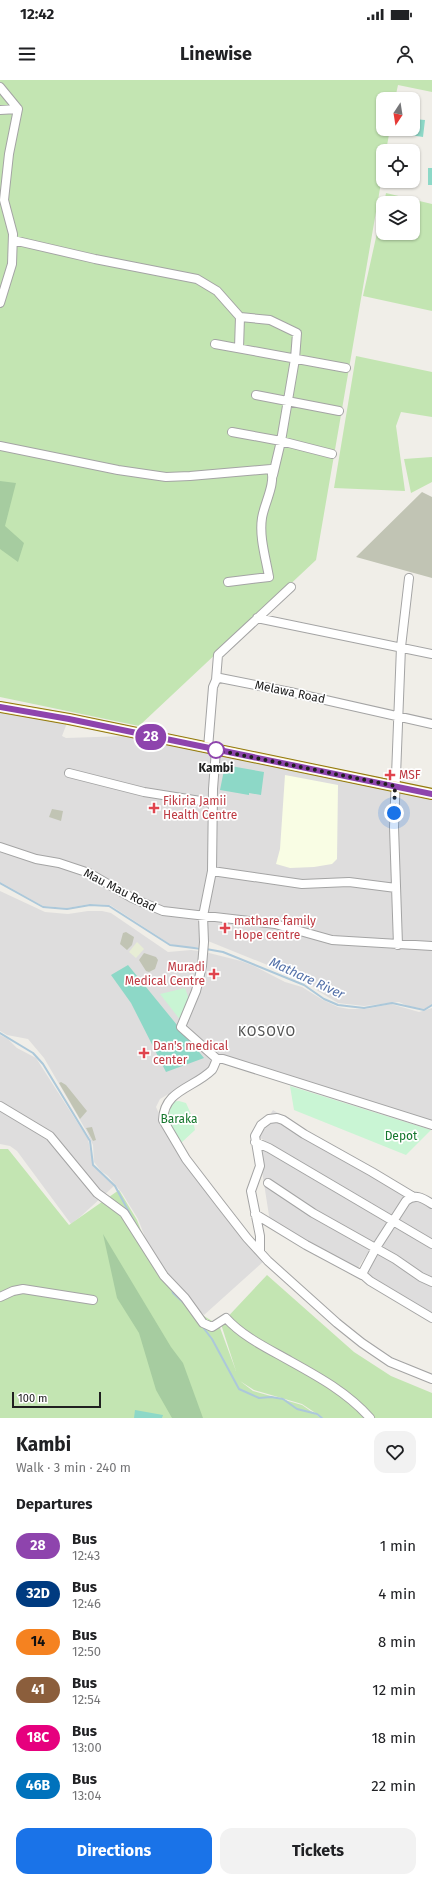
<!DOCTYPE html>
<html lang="en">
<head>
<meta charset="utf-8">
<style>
	:root { --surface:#fff; --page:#f2f2f2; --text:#202124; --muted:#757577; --accent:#1a73e8 }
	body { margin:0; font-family:"Fira Sans",sans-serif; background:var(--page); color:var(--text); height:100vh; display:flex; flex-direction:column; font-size:15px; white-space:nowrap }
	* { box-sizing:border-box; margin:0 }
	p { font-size:13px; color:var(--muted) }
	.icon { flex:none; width:22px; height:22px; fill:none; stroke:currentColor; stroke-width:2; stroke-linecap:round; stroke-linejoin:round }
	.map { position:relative; height:1338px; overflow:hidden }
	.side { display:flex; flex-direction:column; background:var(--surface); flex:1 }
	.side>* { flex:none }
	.badge { padding:0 8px; border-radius:13px; font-size:14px; line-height:26px }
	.needle { width:26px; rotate:192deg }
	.controls { position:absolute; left:376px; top:12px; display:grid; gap:8px }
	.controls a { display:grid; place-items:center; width:44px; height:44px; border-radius:8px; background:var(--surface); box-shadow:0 1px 3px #0004; font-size:20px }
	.scale { position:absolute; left:12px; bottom:10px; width:89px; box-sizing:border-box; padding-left:4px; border:2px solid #202020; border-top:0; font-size:11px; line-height:14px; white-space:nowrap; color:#202020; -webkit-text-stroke:3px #fff; paint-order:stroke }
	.you { position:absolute; width:20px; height:20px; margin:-10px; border:3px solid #fff; border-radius:50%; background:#1a73e8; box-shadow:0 0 0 6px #1a73e833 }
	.map>.badge { position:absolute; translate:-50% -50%; box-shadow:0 0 0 2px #fff }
	h2 { padding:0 16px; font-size:15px; line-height:36px }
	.round { display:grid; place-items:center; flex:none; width:42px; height:42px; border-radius:12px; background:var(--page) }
	.headline { display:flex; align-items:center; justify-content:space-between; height:68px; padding:0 16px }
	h1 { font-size:19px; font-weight:700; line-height:30px }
	.cta { display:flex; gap:8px; margin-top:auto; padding:8px 16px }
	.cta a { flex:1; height:46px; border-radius:12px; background:var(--accent); color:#fff; font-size:16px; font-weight:700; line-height:46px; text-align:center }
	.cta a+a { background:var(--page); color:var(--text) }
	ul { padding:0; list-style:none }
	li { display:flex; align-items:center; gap:12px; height:48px; padding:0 16px }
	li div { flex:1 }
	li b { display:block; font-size:15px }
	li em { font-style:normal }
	li .badge { min-width:44px; font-weight:700; text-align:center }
	.status { display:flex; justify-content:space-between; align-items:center; height:28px; padding:0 20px; background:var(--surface); direction:ltr }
	.status svg { height:11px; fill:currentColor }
	header { display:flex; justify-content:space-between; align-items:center; height:52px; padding:0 16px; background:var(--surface); font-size:18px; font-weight:700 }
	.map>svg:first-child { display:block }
</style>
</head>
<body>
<div class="status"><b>12:42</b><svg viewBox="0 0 49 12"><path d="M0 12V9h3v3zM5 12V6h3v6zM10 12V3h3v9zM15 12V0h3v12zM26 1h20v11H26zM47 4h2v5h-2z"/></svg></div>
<header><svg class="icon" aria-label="menu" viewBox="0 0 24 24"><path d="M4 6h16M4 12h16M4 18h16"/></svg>Linewise<svg class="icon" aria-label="person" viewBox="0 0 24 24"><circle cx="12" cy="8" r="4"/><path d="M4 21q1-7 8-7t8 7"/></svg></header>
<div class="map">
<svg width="432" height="1338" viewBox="0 0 432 1338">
	<rect width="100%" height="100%" fill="#f0eee8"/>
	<path fill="#dedddd" d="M0,631L67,643L62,656L66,658L126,656L214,673L211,780L201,867H186L170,864L110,825L90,824L67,828L43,826L0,802Z
		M218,675L432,718V924L425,929L408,926L399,922L364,926L338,923L318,911L307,901L208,861L205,847L215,796Z
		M0,811L45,832L68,834L88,831H102L111,833L168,872L191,870L205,872L241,881L254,886L285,902L302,907L323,920L338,927L349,929H366L391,924L419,932L432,928V1042L228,979L160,1019L156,1027L163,1042L264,1181L204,1235L162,1190L151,1173L138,1139L122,1113L108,1096L101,1091L94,1082L93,1065L87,1052L44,978L28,959L7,955L0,951Z
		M0,955L8,959L17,968L36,978L88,1059L93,1086L114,1106L80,1137L71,1144L17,1071L10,1066L0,1064Z
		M273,1030L432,1127V1163L257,1056Z
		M258,1065L387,1143L356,1191L270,1142Z
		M391,1142L432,1167V1241L358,1196Z"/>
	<path fill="#f9fde4" d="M285,695L338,705L337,779L332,784L314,787L290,788L276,784L280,769Z"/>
	<path fill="#c1c4b4" d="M422,412L432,417V498L356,477Z
		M52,729L63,731L61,741L49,737Z
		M126,852L134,857L132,865L127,870L120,864L123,853Z
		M144,873L156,877L158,880L155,889L149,892L146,891L139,880Z
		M61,1002L66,1005L87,1031L80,1039L59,1003Z
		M92,1047L96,1060L93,1061L86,1048Z"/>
	<path fill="#e7edd5" d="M137,862L144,869L136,878L129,872Z"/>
	<path fill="#c3e5b2" d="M0,0H432V12L398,5L395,19H383V49H390L386,71H383V91L316,480L139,646L0,617Z
		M386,113L432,124V231L363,216L383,126V153H413V123H384Z
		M356,276L432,292V337L401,332L396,346L405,411L334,408Z
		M432,377V402L411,413L404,379Z
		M0,1069H8L69,1145L119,1110L137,1140L150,1174L202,1235L219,1245L236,1291L221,1244L267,1195L354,1272L391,1296L432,1313V1338H323L302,1324L254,1310L240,1301L253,1311L302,1325L321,1338H0Z"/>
	<path fill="#a6cca0" d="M0,401L16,403L5,446L24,463L18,482L0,469Z
		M103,1154L171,1267L183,1283L203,1338H172L156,1310L139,1253L117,1218Z"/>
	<path fill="#c9f5d4" d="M185,908L190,922L181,941L160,914Z
		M290,1006L431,1050L406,1075L294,1030Z
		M179,1021L186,1023L192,1036L195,1050L181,1063L165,1039L169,1022Z"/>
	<path fill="#8dd8c7" d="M413,39L425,40L423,57L390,52V49H413Z
		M428,88H432V105H428Z
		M225,685L264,692L261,715L249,713V715L220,710Z
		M128,885L204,978L166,992L131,923L111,895Z
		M135,1330L163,1335L162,1338H134Z"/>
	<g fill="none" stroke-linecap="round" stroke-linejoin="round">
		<path stroke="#acc8da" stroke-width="2" d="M0,803L43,827L67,829L90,825L109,826L170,865L202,869
			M206,869L223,872L304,905L324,919L338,925L364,928L392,923L424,930L432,925
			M0,953L33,973L43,984L90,1061L93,1085L115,1106L137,1147
			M172,1209L173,1213L186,1225
			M202,1246L212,1259L239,1309L259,1318L271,1317L283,1319L297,1329L317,1334L322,1338"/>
		<defs>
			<path id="minor" d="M0,7L18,29L9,74L4,120L13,154L12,184L0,223
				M0,30L18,29
				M13,160L95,179L197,199L217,211L240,237L239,268
				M240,237L270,240L297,253L295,279L281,361L273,395
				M215,264L346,288
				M256,315L339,331
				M232,352L281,361L332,374
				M0,366L118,390L166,397L190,396L271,389C276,404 264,424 262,438C259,457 266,479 269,497L228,502
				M257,538L432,574
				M216,600L218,575L291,507
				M208,668L213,607L216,600L220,598L290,612L432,644
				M216,670L213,709L212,791L203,836L204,862L202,886L196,911L181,947L217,979H223L432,1045
				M69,693L144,712L213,723
				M0,767L36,779L59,783L89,793L132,818L163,831L275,844L332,860L432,866
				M212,791L302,804L349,802L396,808
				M398,865L394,747L401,567L409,498
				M217,979C215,983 214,987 212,990C194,1008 164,1010 163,1040L186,1079L219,1122L247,1158L268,1181L337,1243L362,1263L390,1282L432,1299
				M0,1026L50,1056L97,1113L124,1133L164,1196L185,1218L203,1243L212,1247L226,1238C243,1257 269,1269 290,1281C319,1297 348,1313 370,1338
				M255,1062L269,1068L432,1164
				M268,1103L313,1133L395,1179L421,1197L432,1202
				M432,1124C423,1118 415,1113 406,1121L377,1166L362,1194L370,1201L432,1238
				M255,1134L306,1165L362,1195
				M260,1172V1156L251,1111L260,1086L255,1056L261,1045L269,1039L277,1038L283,1040L304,1054L372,1092L412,1116
				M0,1217L13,1211L23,1209L93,1220"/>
			<path id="major" d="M0,627L69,639L432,714"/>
		</defs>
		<use href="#minor" stroke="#a4a4a4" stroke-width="10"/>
		<use href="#major" stroke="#90790d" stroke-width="12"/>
		<use href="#minor" stroke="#fff" stroke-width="8"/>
		<use href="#major" stroke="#f4e0a8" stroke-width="10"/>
	</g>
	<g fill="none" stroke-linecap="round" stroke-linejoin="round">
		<defs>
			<path id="line" d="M0,627L69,639L432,714"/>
		</defs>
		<use href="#line" stroke="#fff" stroke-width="9"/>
		<use href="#line" stroke="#8e44ad" stroke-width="6"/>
		<path stroke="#202020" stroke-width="4" stroke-dasharray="0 7.2" d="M216,670L395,706L394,733"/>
	</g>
	<circle fill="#fff" stroke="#8e44ad" stroke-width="2" cx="216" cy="670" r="8"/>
	<g fill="#e0444e" stroke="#fff" stroke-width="1.5">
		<path d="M388 689h4v4h4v4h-4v4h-4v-4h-4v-4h4z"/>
		<path d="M152 722h4v4h4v4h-4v4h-4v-4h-4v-4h4z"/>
		<path d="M223 842h4v4h4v4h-4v4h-4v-4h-4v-4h4z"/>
		<path d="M212 888h4v4h4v4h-4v4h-4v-4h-4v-4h4z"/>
		<path d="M142 967h4v4h4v4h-4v4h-4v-4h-4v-4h4z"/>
	</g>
	<g text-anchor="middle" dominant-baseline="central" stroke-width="3.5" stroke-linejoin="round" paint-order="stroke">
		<g font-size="12" fill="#202020" stroke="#fff">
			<text transform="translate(290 612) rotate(12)">Melawa Road</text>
			<text transform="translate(120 810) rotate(27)">Mau Mau Road</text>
		</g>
		<g font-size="12" font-weight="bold" fill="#202020" stroke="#fff">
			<text x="216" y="688">Kambi</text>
		</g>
		<g font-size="12" fill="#be3a42" stroke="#fff" text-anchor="start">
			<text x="399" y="695">MSF</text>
			<text x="163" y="721">Fikiria Jamii<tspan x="163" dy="14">Health Centre</tspan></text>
			<text x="234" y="841">mathare family<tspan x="234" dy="14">Hope centre</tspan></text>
			<text x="205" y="887" text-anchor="end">Muradi<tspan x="205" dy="14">Medical Centre</tspan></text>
			<text x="153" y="966">Dan's medical<tspan x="153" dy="14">center</tspan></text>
		</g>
		<g font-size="12" fill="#15772d" stroke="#fff">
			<text x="179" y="1039">Baraka</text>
			<text x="401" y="1056">Depot</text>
		</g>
		<g font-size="13" font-style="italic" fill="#5471a9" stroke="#fff">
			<text transform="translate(307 898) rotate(25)">Mathare River</text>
		</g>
		<g font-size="14" letter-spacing="1" fill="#535353" stroke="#fff">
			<text x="267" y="951">KOSOVO</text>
		</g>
	</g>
</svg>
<div class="controls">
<a><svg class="needle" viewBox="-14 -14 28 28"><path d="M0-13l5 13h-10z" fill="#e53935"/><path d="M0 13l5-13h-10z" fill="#757577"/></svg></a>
<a><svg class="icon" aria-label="locate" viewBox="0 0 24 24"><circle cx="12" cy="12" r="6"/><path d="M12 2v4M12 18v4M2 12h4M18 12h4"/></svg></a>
<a><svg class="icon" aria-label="layers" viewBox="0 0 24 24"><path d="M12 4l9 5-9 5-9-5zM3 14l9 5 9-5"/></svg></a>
</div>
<div class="scale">100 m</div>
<div class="you" style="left:394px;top:733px"></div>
<b class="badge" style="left:151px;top:657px;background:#8e44ad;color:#fff">28</b>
</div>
<section class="side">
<div class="headline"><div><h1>Kambi</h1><p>Walk · 3 min · 240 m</p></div><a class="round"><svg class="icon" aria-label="heart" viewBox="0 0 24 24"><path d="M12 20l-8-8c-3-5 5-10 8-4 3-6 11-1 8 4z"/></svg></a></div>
<h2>Departures</h2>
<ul>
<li><span class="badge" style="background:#8e44ad;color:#fff">28</span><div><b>Bus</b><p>12:43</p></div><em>1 min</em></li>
<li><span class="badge" style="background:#003b80;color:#fff">32D</span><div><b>Bus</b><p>12:46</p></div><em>4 min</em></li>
<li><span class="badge" style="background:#f58220;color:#111">14</span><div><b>Bus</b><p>12:50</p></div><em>8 min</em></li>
<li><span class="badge" style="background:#8b5e3c;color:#fff">41</span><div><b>Bus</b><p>12:54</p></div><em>12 min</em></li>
<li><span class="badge" style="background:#e6007e;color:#fff">18C</span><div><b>Bus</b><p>13:00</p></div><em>18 min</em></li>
<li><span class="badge" style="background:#0072bc;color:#fff">46B</span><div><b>Bus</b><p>13:04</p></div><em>22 min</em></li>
</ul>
<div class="cta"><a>Directions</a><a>Tickets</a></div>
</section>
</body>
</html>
